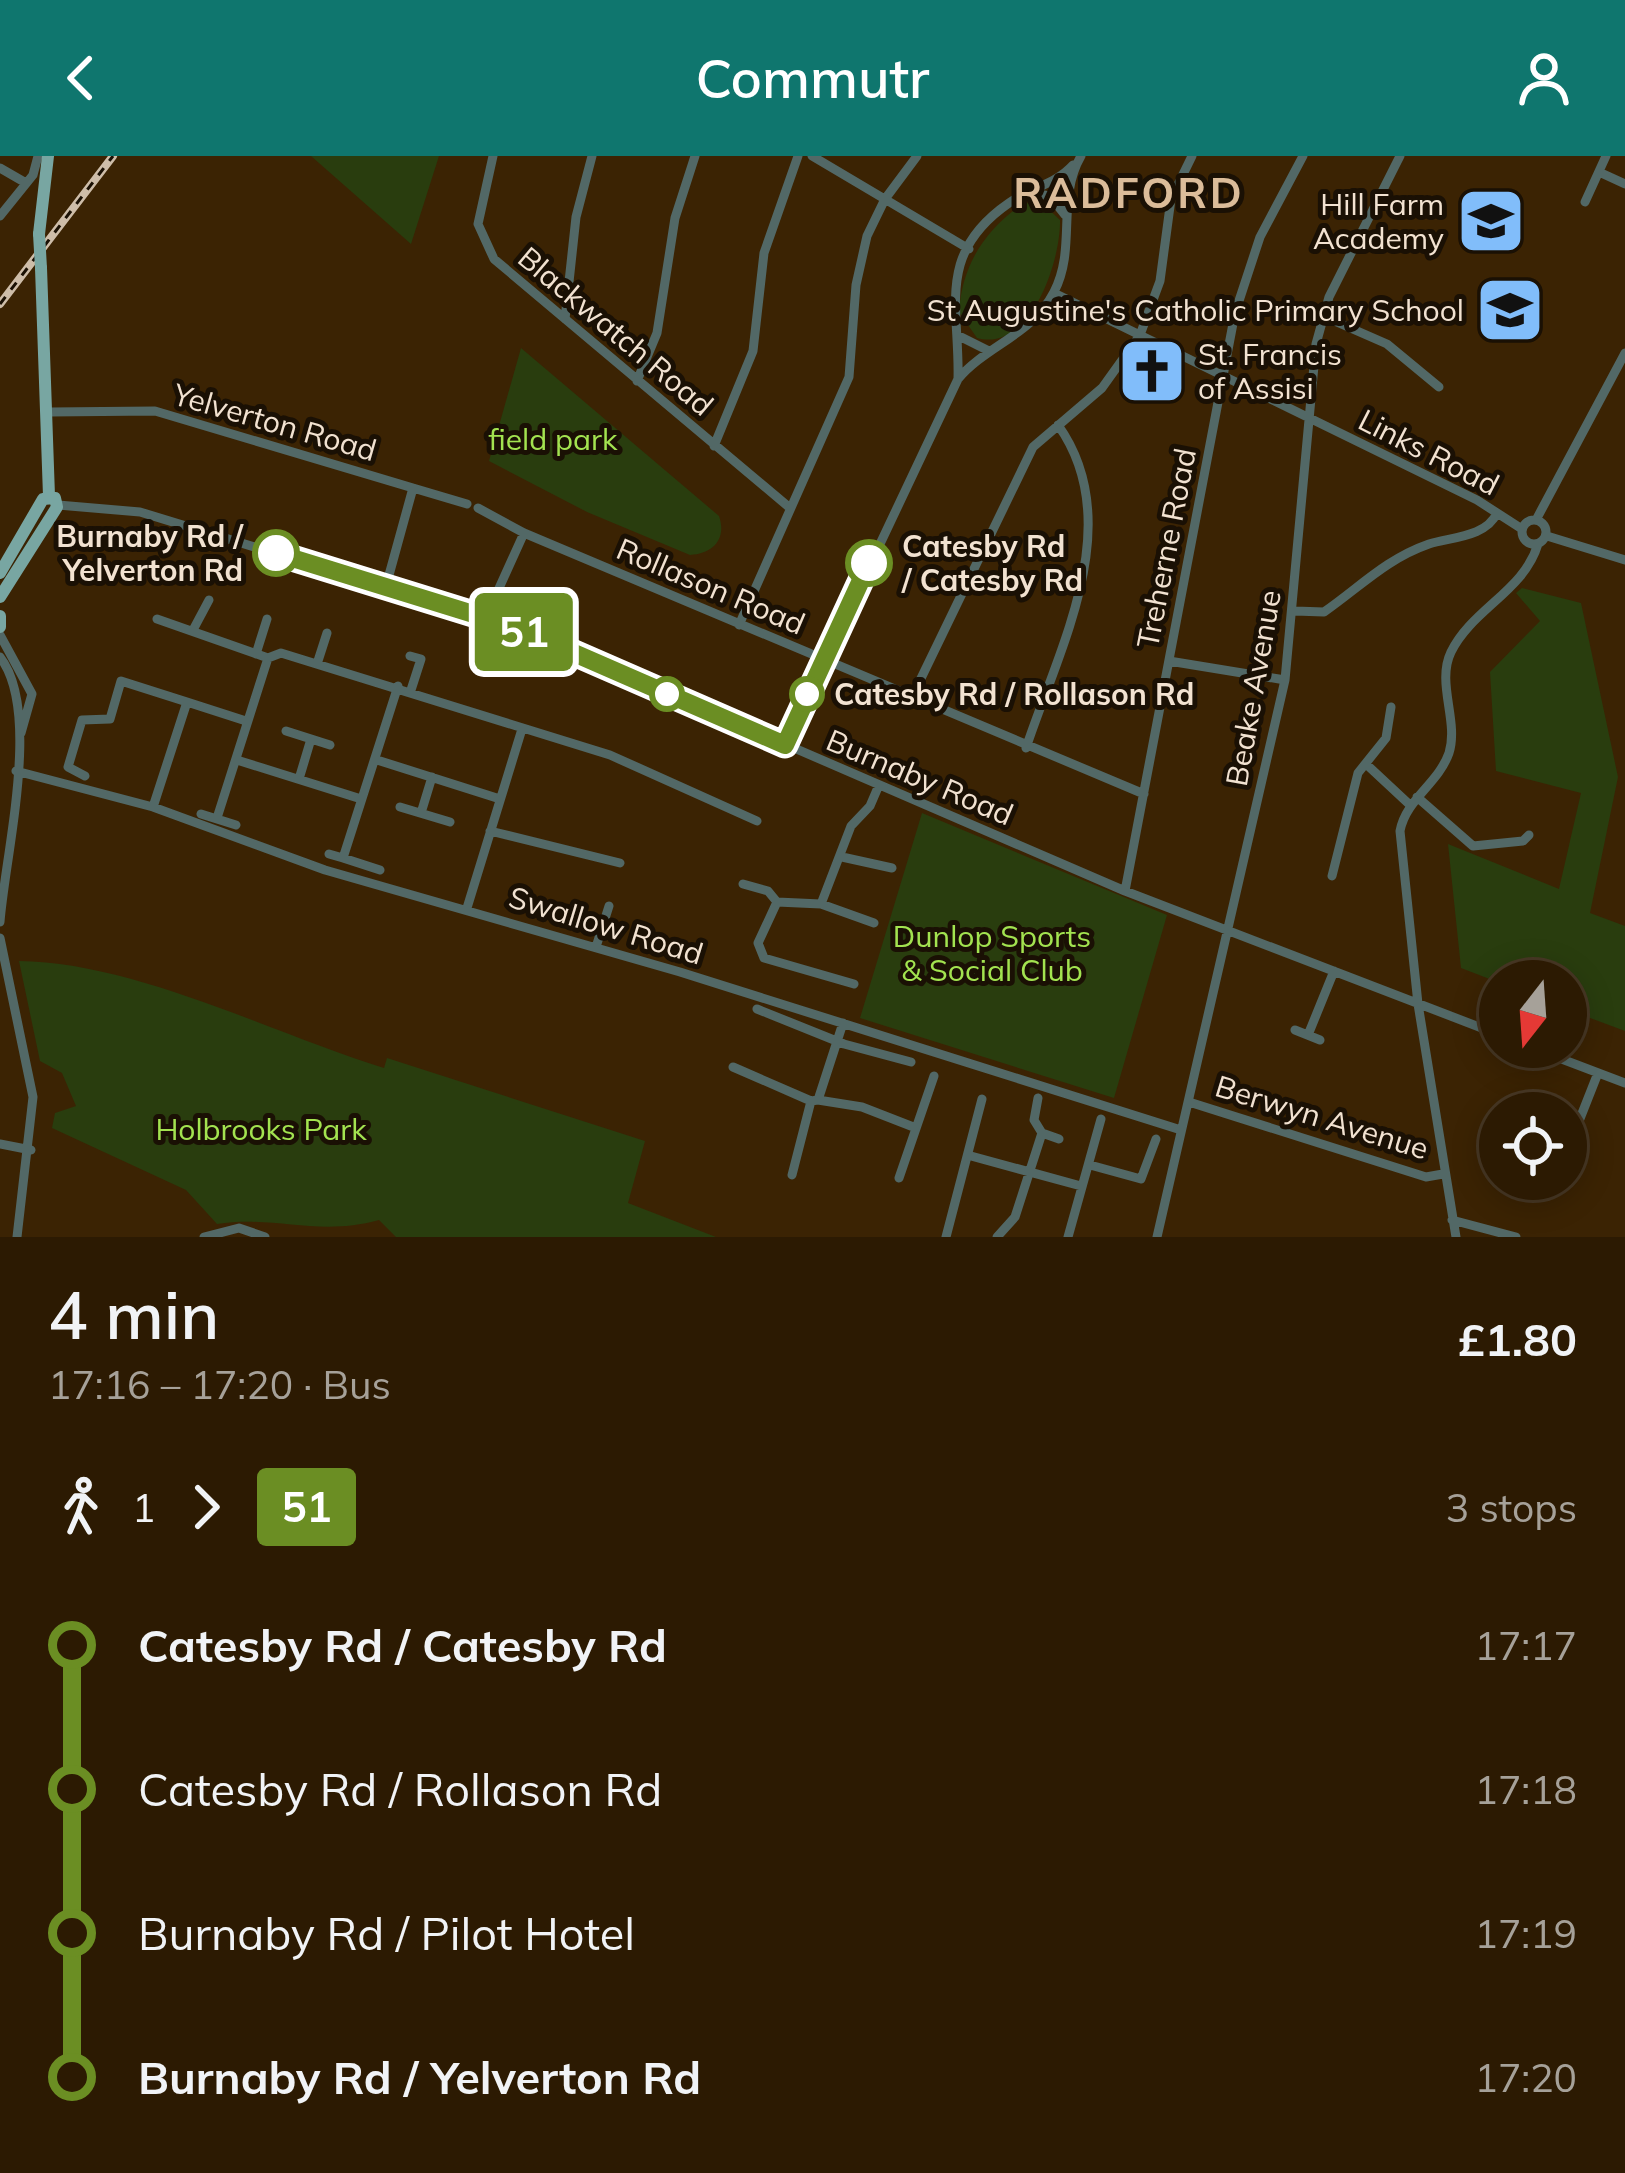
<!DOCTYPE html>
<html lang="en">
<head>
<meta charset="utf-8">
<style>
	:root { --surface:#2c1a02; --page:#34230c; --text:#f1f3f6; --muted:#a6a199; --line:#483824; --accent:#0f766e }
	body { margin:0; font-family:Mulish,sans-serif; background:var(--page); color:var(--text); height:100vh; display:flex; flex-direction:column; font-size:45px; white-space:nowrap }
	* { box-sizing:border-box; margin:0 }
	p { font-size:39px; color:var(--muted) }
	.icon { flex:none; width:66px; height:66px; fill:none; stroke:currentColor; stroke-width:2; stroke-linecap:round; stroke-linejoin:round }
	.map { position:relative; height:1081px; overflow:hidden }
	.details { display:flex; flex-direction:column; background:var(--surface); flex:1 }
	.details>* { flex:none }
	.badge { padding:0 24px; border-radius:9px; font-size:42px; line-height:78px }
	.needle { width:78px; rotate:197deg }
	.buttons { position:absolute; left:1479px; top:804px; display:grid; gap:24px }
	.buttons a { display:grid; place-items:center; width:108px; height:108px; border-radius:50%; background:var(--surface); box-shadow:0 6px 30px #0003,0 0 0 3px var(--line); font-size:60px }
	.map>.badge { position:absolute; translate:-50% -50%; box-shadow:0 0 0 6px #fff }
	.legs { display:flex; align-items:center; gap:18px; height:132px; padding:0 48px; font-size:39px }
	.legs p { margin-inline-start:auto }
	.summary { display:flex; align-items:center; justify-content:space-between; height:204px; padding:0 48px }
	h1 { font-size:66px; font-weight:600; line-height:90px }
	ul { padding:0 48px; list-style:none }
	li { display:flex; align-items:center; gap:42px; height:144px; font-size:45px }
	li i { display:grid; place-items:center; width:18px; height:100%; margin:0 15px; background:currentColor }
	li i::after { content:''; width:30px; height:30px; margin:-15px; border:9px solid; border-radius:50%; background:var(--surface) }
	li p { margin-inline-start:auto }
	li:first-child i { background:linear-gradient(#0000 50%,currentColor 0) }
	li:last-child i { background:linear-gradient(currentColor 50%,#0000 0) }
	header { display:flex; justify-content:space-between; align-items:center; height:156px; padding:0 48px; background:var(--accent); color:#fff; font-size:54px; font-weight:600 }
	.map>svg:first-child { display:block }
</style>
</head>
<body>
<header><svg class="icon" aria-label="back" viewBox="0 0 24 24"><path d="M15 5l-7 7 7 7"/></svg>Commutr<svg class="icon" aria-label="person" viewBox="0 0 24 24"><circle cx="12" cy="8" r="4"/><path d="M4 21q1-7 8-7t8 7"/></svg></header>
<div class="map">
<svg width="1625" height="1081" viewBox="0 0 1625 1081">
	<rect width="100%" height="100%" fill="#3b2303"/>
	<path fill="#293d0e" d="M311,0H439L411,88Z
		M1024,47L1043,48L1060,64C1061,104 1031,197 977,182L959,156C962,109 985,73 1024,47Z
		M521,192L719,360C727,383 713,398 690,399L587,356L489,305Z
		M1522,432L1581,447L1618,621L1590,757L1625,770V875L1566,853V825L1500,827L1461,812L1448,688L1559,733L1581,637L1496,615L1490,516L1540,465L1516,437Z
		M922,657L1167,759L1114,942L860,862Z
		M19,805C134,806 272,877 384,912L387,902L645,985L628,1047L716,1081H396L379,1064C318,1081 275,1059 217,1068L186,1034L52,972L55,957L76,950L62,917L40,905Z"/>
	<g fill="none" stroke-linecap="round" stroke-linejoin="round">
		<path stroke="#526866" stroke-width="9" d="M493,0L478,68L494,103L790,352
			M812,0L969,93
			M0,12L26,27
			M1599,16L1625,28
			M1032,37L1050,40L1065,59
			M1585,46L1606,0
			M0,60L33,19L38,0
			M1054,137L1477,344L1522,373
			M1323,160L1387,188L1439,231
			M565,163L576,61L592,0
			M957,179L989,195
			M958,223C960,152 935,98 1009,47C1030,32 1056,28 1073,9
			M637,225L657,177L675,62L695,0
			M50,256L155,255L413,332L386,430
			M714,290L753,195L764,97L798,0
			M413,332L467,348
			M58,349L140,356L512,470L1125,735L1500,879
			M478,352L524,377L1144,638
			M1522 376a12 12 0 1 1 24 0a12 12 0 1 1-24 0Z
			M1536,364L1625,197
			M1547,380L1625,404
			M1295,455L1324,456C1360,431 1386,403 1429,388C1452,381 1486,381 1497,357
			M486,461L524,377
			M157,463L268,502
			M739,469L849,221L856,129L867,80L885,43L917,0
			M193,474L209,444
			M0,479L32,538L21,577
			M256,498L267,463
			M410,500L421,503L411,534
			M0,501C42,555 5,699 0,766
			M1169,505L1285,524
			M317,508L327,477
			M911,543L1033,291L1102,232L1140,179L1160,125L1171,43L1192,0
			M286,575L330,589
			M785,589L958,223C987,189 1032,179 1054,136C1077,92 1056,43 1081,0
			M1026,592C1059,492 1128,367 1058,269
			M377,604L500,643
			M240,605L358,642
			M1366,608L1410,649
			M16,615L153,651L325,714L680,816L1181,974
			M85,620L68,611L82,564L110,563L121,525L187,546
			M299,623L311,583
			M1417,641L1473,690L1523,685L1529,679
			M153,651L187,546L246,565
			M400,651L450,666
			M421,657L432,621
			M201,658L236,669
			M217,662L268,502L281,497L610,599L757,665
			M490,675L620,707
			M329,698L343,702L398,530
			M842,701L892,712
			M343,702L380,714
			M1332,720L1358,617L1386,582L1391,551
			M743,728L768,735L777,746
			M1125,735L1235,157L1260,81L1303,0
			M821,748L874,767
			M467,752L522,573
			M0,782L33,941L17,1081
			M596,791L609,750
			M854,828L764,802L758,787L777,746L821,748L851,670L870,650L879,629
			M757,853L844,888L911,906
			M1295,874L1320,884
			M1308,879L1334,815
			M1530,891L1625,927
			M733,911L811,945
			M1038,942L1034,964L1042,977L1059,983
			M818,944L862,951L916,972
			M1189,946L1426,1021L1443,1018
			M0,988L31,994
			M1566,998L1598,917
			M971,1000L1081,1030
			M1090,1009L1141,1023L1156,983
			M792,1019L811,945L818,944L843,867
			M899,1022L934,920
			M1452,1064L1516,1081
			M204,1081L239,1072L265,1081
			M946,1081L982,943
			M997,1081L1015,1061L1042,977
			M1068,1081L1101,963
			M1157,1081L1285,524L1316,188L1329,141L1400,0
			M1456,1081L1418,848L1400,675C1406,643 1438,628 1449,597C1459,565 1436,527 1451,496C1472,453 1524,435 1538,388"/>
		<path stroke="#78a6a2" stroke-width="12" d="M39,78L48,0
			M41,112L49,340
			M0,417L43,343L55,342L57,351L0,441
			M0,460V471"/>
		<defs>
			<path id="rail" d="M0,148L113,0"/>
		</defs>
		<use href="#rail" stroke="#cebda9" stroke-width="8"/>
		<use href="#rail" stroke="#1a1004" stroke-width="3" stroke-dasharray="9" stroke-linecap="butt"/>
		<path stroke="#78a6a2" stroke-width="12" d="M39,78L41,112"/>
	</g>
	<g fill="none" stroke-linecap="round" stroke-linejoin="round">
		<defs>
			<path id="line-1" d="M276,397L512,470L785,589L869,407"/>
		</defs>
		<use href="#line-1" stroke="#fff" stroke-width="27"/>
		<use href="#line-1" stroke="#6b8e23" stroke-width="18"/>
	</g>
	<defs>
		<symbol id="school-square" viewBox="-11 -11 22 22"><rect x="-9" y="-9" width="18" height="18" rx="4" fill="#81bdfa" stroke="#1a1004"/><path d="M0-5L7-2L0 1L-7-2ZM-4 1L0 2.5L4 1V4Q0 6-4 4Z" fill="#111"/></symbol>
		<symbol id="church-square" viewBox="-11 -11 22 22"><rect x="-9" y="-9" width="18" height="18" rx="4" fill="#81bdfa" stroke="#1a1004"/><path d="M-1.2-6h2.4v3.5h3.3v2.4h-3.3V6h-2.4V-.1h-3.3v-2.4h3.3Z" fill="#111"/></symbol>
	</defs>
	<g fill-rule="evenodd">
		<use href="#school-square" x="1453" y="27" width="76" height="76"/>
		<use href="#school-square" x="1472" y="116" width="76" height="76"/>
		<use href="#church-square" x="1114" y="177" width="76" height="76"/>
	</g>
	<g fill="#fff" stroke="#6b8e23" stroke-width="6">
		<circle cx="276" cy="397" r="21"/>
		<circle cx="869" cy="407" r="21"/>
		<circle cx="667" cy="538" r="15"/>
		<circle cx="807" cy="538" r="15"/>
	</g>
	<g text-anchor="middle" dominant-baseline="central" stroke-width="10" stroke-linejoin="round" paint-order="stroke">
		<g font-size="30" fill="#f2e2d1" stroke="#1a1004" text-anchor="end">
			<text x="1444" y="48">Hill Farm<tspan x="1444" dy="34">Academy</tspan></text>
			<text x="1464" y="154">St Augustine's Catholic Primary School</text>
			<text x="1198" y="198" text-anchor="start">St. Francis<tspan x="1198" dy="34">of Assisi</tspan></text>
		</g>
		<g font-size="30" fill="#f2e2d1" stroke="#1a1004">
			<text transform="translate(616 175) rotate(40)">Blackwatch Road</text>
			<text transform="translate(275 266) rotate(16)">Yelverton Road</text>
			<text transform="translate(1429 296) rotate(27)">Links Road</text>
			<text transform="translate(1166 392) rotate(-79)">Treherne Road</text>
			<text transform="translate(711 430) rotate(23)">Rollason Road</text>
			<text transform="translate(1253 532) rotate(-80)">Beake Avenue</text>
			<text transform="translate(920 621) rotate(23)">Burnaby Road</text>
			<text transform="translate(606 769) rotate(17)">Swallow Road</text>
			<text transform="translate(1322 961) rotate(17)">Berwyn Avenue</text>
		</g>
		<g font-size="30" fill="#a3e350" stroke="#1a1004">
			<text x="553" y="283">field park</text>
			<text x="992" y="780">Dunlop Sports<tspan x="992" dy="34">&amp; Social Club</tspan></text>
			<text x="261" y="973">Holbrooks Park</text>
		</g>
		<g font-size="30" font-weight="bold" fill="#f2e2d1" stroke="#1a1004" text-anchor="start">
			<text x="243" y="380" text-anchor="end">Burnaby Rd /<tspan x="243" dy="34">Yelverton Rd</tspan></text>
			<text x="902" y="390">Catesby Rd<tspan x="902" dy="34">/ Catesby Rd</tspan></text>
			<text x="834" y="538">Catesby Rd / Rollason Rd</text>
		</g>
		<g font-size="42" font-weight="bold" letter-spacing="3" fill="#dbbc9a" stroke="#1a1004">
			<text x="1129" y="36">RADFORD</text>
		</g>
	</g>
</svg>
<div class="buttons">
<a><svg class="needle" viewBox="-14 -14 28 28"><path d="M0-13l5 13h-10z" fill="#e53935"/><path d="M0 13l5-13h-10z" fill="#a6a199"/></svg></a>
<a><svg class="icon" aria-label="locate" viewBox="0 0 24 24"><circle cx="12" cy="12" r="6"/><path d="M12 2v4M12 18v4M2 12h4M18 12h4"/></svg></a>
</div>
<b class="badge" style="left:524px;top:476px;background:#6b8e23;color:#fff">51</b>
</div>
<section class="details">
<div class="summary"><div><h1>4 min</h1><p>17:16 – 17:20 · Bus</p></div><b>£1.80</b></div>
<div class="legs"><svg class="icon" aria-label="walk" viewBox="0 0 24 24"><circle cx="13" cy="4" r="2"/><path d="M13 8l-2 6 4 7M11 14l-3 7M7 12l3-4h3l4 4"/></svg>1<svg class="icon" aria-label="forward" viewBox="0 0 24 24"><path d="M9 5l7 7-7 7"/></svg><b class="badge" style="background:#6b8e23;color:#fff">51</b><p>3 stops</p></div>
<ul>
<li><i style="color:#6b8e23"></i><b>Catesby Rd / Catesby Rd</b><p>17:17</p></li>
<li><i style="color:#6b8e23"></i><span>Catesby Rd / Rollason Rd</span><p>17:18</p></li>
<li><i style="color:#6b8e23"></i><span>Burnaby Rd / Pilot Hotel</span><p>17:19</p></li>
<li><i style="color:#6b8e23"></i><b>Burnaby Rd / Yelverton Rd</b><p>17:20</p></li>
</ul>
</section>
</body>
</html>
